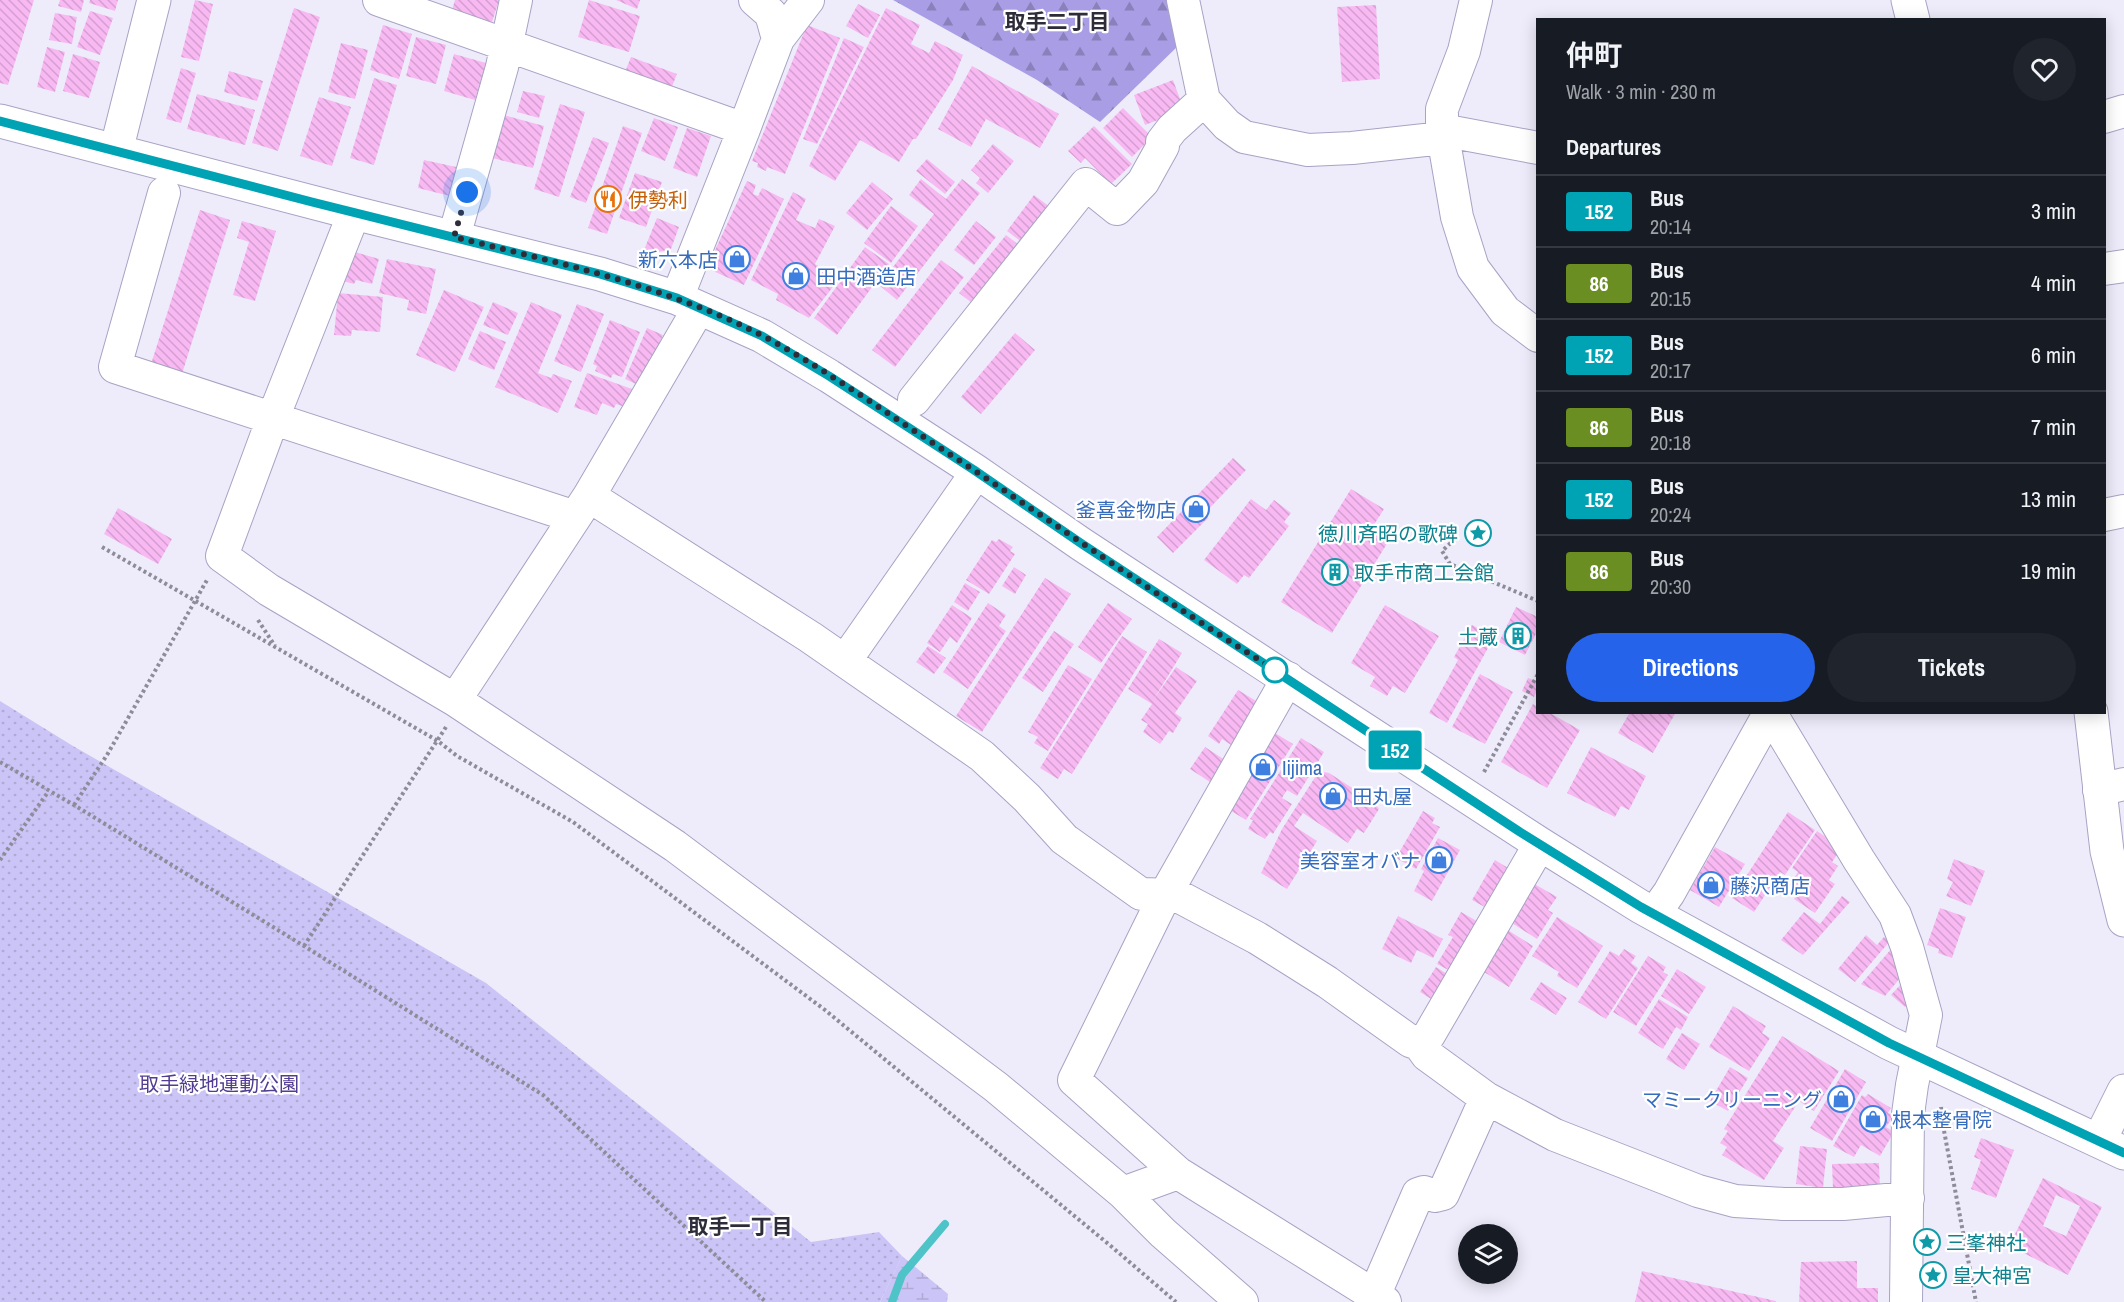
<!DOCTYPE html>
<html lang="en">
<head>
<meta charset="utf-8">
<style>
	:root { --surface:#171b24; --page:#20242c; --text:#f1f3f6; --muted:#9ea1a6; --line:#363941; --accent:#2563eb }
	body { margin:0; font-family:"Archivo Narrow","Noto Sans JP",sans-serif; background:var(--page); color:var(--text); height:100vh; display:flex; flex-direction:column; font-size:22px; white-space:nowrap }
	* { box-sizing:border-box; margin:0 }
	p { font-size:20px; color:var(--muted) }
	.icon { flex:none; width:33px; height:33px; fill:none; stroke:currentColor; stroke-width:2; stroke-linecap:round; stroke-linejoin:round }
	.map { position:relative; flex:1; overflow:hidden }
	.details { position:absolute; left:1536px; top:18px; width:570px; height:696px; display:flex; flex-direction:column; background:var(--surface); border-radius:0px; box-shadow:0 3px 15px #0003 }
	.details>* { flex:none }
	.badge { padding:0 12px; border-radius:4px; font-size:21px; line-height:39px }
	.controls { position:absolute; left:1458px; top:1224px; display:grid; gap:12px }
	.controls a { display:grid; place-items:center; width:60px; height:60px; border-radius:50%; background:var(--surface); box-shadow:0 3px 15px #0003; font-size:30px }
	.you { position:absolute; width:30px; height:30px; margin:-15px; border:4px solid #fff; border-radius:50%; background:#1a73e8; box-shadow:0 0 0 9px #1a73e833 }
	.map>.badge { position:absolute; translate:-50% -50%; box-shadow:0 0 0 3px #fff }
	h2 { padding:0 30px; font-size:22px; line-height:54px }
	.round { display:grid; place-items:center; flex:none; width:63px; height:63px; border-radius:32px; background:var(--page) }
	.headline { display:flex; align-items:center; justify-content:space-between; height:102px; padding:0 30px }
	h1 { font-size:28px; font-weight:700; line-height:45px }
	.action { display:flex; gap:12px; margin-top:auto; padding:12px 30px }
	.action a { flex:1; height:69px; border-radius:36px; background:var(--accent); color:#fff; font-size:24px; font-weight:700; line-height:69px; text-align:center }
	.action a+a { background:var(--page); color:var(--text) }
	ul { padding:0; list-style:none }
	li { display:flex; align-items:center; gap:18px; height:72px; padding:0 30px; border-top:2px solid var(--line) }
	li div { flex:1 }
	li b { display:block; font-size:22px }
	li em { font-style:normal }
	li .badge { min-width:66px; font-weight:700; text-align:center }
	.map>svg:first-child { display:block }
</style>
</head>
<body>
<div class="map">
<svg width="2124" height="1302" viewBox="0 0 2124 1302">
	<defs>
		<pattern id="forest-firs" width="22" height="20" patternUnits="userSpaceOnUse" patternTransform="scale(1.5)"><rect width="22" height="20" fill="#a99ee6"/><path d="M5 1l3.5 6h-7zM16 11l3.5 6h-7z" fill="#8a81bb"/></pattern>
		<pattern id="wetland-marsh" width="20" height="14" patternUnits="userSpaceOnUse" patternTransform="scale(1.5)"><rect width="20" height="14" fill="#cbc4f6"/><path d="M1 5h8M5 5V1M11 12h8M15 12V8" fill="none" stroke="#afa9d4"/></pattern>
		<pattern id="park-dots" width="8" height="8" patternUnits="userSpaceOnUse" patternTransform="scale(1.5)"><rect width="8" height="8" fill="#cbc4f6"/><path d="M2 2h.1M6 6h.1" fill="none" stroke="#afa9d4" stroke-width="1.8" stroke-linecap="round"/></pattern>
		<pattern id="building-back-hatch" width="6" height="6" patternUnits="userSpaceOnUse" patternTransform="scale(1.5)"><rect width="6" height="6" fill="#f8b9f3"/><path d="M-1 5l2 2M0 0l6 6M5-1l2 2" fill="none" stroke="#d59fd1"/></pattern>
	</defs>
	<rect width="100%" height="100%" fill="#eeecfa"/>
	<path fill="url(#forest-firs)" d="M893,0H1167L1180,44L1100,122L1037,80Z"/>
	<path fill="url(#wetland-marsh)" d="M902,1256L948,1294L947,1302H880Z"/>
	<path fill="url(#park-dots)" d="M0,701L73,746L486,983L811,1242L879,1232L902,1256L880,1302H0Z"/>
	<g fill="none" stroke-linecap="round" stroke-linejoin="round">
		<path stroke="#4ec3c8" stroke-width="8" d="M892,1302L902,1275L945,1224"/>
	</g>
	<path fill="url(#building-back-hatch)" fill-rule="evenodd" d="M0,0H34L8,85L0,83Z
		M60,0H84L81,12L58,6Z
		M90,0H118L115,11L89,3Z
		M195,0L213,4L199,61L181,57Z
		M455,0H499L492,22L452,10Z
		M589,0L640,16L629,52L578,37Z
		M616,0H640L637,9Z
		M858,4L880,15L868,38L846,26Z
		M1376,5L1380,79L1342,82L1337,7Z
		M294,8L320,17L278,151L252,143Z
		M886,8L920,25L911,44L929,53L935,41L963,55L953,80L916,139H913L899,162L860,140L835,181L809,166Z
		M90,11L113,18L100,55L77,47Z
		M55,13L77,17L72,44L49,40Z
		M383,25L412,34L399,79L370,70Z
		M807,25L840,38L785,174L767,167L766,171L757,167L758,163L752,161Z
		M416,37L446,45L436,84L406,76Z
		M844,38L864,47L817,144L803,139Z
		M341,43L368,50L355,99L328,92Z
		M47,47L65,52L55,92L37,87Z
		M73,54L100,62L89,98L63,91Z
		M454,54L486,63L475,100L444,91Z
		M631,57L677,74L671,89L625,72Z
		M972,66L1059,114L1040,148L986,119L971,147L938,129Z
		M181,68L196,73L181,123L166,119Z
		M229,71L263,81L257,101L224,92Z
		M374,78L397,85L374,165L350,158Z
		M1173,80L1184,110L1145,125L1134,95Z
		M523,91L545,96L539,118L517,112Z
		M197,94L255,110L245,145L187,129Z
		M319,97L351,107L332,166L300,156Z
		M560,104L585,112L559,197L534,189Z
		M1123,108L1152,137L1132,157L1103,128Z
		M500,114L544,126L533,168L488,157Z
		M654,118L678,127L665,161L641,151Z
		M623,126L642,133L607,234L588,228Z
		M1094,126L1132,164L1111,184L1085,158L1081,163L1068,151Z
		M687,128L711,136L697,177L673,168Z
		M593,137L609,143L586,203L570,197Z
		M993,144L1014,161L988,193L976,183L980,178L971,170Z
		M927,159L955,182L945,194L916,171Z
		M424,160L461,168L454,197L418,188Z
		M635,173L662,182L646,227L619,218Z
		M921,179L946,199L962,179L980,193L897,300L879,285L934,214L909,195Z
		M747,181L756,185L753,194L758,196L762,188L784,199L744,285L711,270L714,263L710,261Z
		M872,182L893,199L867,230L846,213Z
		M793,192L806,199L796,220L815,228L819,219L835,226L815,264L839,279L809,318L776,300L778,294L751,280Z
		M1034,195L1054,210L1027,246L1007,231Z
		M891,206L918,226L891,263L864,243Z
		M200,210L230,220L182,374L151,364Z
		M657,218L679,227L671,249L655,253L644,250Z
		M242,221L276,231L255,301L233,295L249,242L237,238Z
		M976,221L996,237L974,265L954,250Z
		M1006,235L1024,249L972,303L959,293Z
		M865,247L889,264L837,335L814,318Z
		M348,250L379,259L372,284L356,280L354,284L339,280Z
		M387,259L436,269L426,314L407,310L409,300L379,293Z
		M941,260L964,277L895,367L872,350Z
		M444,290L484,307L455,372L416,355Z
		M338,293L383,297L380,332L352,330L351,336L334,335Z
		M493,302L518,313L508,335L483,325Z
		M531,302L562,315L538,373L551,378L553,374L572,381L558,413L495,387Z
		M577,304L604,314L581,372L554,361Z
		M610,320L640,332L622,377L613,374L611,378L595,371L597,366L593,364Z
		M647,328L663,335L640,386L625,379Z
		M480,331L506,342L494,370L468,359Z
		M1015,333L1035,350L981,414L961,397Z
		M587,373L632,389L625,407L616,404L614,408L602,403L597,415L574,407Z
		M1233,458L1246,470L1204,514L1208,518L1173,553L1157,537Z
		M1351,489L1384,509L1370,531L1388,542L1332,633L1281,602Z
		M1251,499L1266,510L1274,500L1291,513L1284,522L1289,526L1249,578L1244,575L1237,584L1204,560Z
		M118,508L172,539L158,564L104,534Z
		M999,539L1013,547L1010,551L1015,554L989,594L966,580L992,540L996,542Z
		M1014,567L1026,575L1015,594L1002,586Z
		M1045,578L1071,594L982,732L956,716Z
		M965,583L980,592L968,611L954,602Z
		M988,603L1006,615L999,626L1006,631L968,689L943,672Z
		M1108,603L1132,619L1101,663L1078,647Z
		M952,605L972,618L957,643L950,637L940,652L927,643Z
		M1385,605L1439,636L1405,693L1393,686L1387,696L1370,686L1375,677L1351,663Z
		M1516,607L1538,617V630L1525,655L1499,642Z
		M1472,625L1494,637L1447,723L1429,713L1458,660L1454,657Z
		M1054,631L1074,644L1043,692L1022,678Z
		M1122,636L1147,652L1072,774L1064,769L1058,779L1040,768Z
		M1159,639L1182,653L1154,699L1176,667L1197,681L1175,713L1182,718L1173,733L1169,731L1160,744L1143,732L1148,724L1141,720L1152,704L1128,689Z
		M928,646L946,658L934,674L916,662Z
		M1068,665L1092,679L1048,751L1034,743L1038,737L1028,732Z
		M1480,674L1513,692L1485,744L1452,727Z
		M1528,678L1538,682V689L1534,697L1522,691Z
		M1238,690L1258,702L1231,745L1222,739L1219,744L1208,736Z
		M1533,704L1538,707V712H1548L1580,730L1547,788L1501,762Z
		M1630,712H1676L1653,753L1618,733Z
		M1270,730L1293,744L1246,820L1223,806Z
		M1301,738L1324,752L1297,796L1287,790L1282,798L1292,804L1273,834L1270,832L1265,839L1248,829L1253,820L1250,819Z
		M1205,747L1225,760L1210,782L1190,769Z
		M1591,747L1646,776L1629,810L1621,806L1615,817L1567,793Z
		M1319,771L1329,773L1374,802L1379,809L1364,833L1357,829L1348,843L1303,813L1294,826L1317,841L1287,889L1261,873L1282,829Z
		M1423,811L1435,818L1432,823L1440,827L1416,869L1396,858Z
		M1788,812L1815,830L1785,875L1780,872L1754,912L1732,898Z
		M1817,831L1842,848L1832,862L1838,866L1829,880L1835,884L1815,913L1794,899L1799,892L1789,886L1798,872L1792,868Z
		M1438,838L1460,850L1432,901L1414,891L1424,871L1421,869Z
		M1715,847L1745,864L1719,907L1690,890Z
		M1954,859L1985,871L1971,906L1946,896L1953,882L1947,879Z
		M1495,860L1513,871L1490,910L1472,900Z
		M1531,882L1557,897L1548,910L1553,913L1537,939L1507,920Z
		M1842,896L1850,902L1803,955L1781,940L1804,912L1820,924Z
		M1940,908L1966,917L1952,958L1938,953L1939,949L1927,945Z
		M1461,912L1482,924L1454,973L1437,964L1453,937L1448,935Z
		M1398,916L1443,939L1433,958L1417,950L1411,963L1382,949Z
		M1557,917L1603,946L1577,988L1557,976L1559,972L1532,956Z
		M1506,929L1533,946L1509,987L1484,972L1483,967Z
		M1866,935L1877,945L1884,937L1890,941L1855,982L1838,969Z
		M1892,948L1907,970L1885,996L1861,984Z
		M1624,949L1636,956L1631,963L1638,968L1606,1019L1578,1002L1610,951L1619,956Z
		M1648,956L1666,967L1663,972L1668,975L1636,1026L1613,1012Z
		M1436,967L1452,977L1436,1002L1420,992Z
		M1677,969L1706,987L1689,1014L1661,996Z
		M1541,982L1567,998L1556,1015L1530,999Z
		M1903,982L1915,995L1905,1007L1891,995Z
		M1659,999L1688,1017L1681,1030L1676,1027L1663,1049L1638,1033Z
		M1733,1006L1766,1026L1762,1033L1770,1038L1749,1071L1709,1047Z
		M1682,1033L1700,1044L1684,1070L1666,1059Z
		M1782,1036L1839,1071L1814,1111L1799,1101L1773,1141L1784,1148L1764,1180L1722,1155L1727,1147L1720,1143L1728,1131L1724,1129Z
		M1730,1067L1748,1078L1728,1111L1710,1101Z
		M1845,1069L1866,1082L1832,1141L1810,1128Z
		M1868,1094L1891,1108L1888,1113L1894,1115L1886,1127L1894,1132L1880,1156L1861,1145L1854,1157L1833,1146L1862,1095L1865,1097Z
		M1981,1138L2014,1150L1996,1198L1971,1189L1981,1160L1974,1157Z
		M1800,1146L1827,1149L1823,1188L1796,1184Z
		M1879,1163L1880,1188L1833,1189L1832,1164Z
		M2043,1178L2102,1207L2068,1275L2009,1246ZM2056,1195L2080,1206L2066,1236L2043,1226Z
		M1857,1261V1288H1878V1302H1799L1801,1262Z
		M1642,1271L1776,1301V1302H1635Z"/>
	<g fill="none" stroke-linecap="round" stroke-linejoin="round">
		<defs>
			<path id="minor" d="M379,0L744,129
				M755,0L771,14L778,39
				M1183,0L1204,100L1227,125L1244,137L1308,150L1352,148L1443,138
				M1476,0L1464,51L1442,109V130L1457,217L1473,268L1505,311L1538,336
				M2104,117L2124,111
				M1442,130L1538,148
				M164,193L115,367L575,517
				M354,213L273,418L222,556L269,590L455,700L675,846L996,1087L1123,1193L1163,1233L1242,1302
				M454,237L502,67L516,0
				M2104,269L2124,266
				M677,298L744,129L778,39L808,0
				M914,400L1086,184L1117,209L1143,182L1163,146L1162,142L1172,129L1204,100
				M589,496L810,637L982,756L1027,798L1064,839L1141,894L1176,895L1257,938L1327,982L1410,1041L1419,1044L1427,1055L1486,1098L1555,1135L1698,1191L1735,1201L1784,1204H1843L1908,1198
				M2104,515L2124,511
				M845,661L977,472
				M1288,678L1165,895L1074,1080L1178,1173L1385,1302
				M455,700L589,496L699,308
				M1770,712L1859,860L1895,915L1907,947L1926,1015L1912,1085L1908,1114L1906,1302
				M2099,790L2124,784
				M1654,914L1669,893L1770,712
				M1419,1044L1429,1035L1540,844
				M1123,1193L1178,1173
				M1374,1296L1418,1194L1424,1192L1435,1196L1443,1194L1486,1098"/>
			<path id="major" d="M1908,0L1913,20
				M0,121L354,213L600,274L677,298L762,336L829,376L974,470L1081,544L1345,717L1540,844L1641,907L1889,1043L2124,1153
				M116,151L154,0
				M2091,712L2107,851L2124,920
				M2099,1141L2124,1091"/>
		</defs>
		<use href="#minor" stroke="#a7a3c4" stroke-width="34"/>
		<use href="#major" stroke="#a7a3c4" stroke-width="35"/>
		<path stroke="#8e8c9a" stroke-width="4" stroke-dasharray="3 3" stroke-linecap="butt" d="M1455,539L1442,551L1450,564L1538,601
			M102,547L438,741L457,756L573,822L825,1010L1112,1247L1176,1302
			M258,620L275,646
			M0,762L74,805L304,946L543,1095L766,1302
			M1484,772L1538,674
			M74,805L107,755L207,580
			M0,860L48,792
			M304,946L446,727
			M1941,1107L1942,1120L1976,1302"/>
		<use href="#minor" stroke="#fff" stroke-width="32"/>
		<use href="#major" stroke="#fff" stroke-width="33"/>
	</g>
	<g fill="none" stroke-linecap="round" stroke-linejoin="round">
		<defs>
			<path id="line" d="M0,121L312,202L600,274L677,298L762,336L829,376L974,470L1082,544L1520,832L1641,907L1889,1043L2124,1153"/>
		</defs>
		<use href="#line" stroke="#fff" stroke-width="14"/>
		<use href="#line" stroke="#00a3b4" stroke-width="9"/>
		<path stroke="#2e2c39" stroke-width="6" stroke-dasharray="0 10.8" d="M467,192L454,237C559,263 666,286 763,336C818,365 870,402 922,436C1040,513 1155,595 1275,670"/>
	</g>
	<defs>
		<symbol id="restaurant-ring" viewBox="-11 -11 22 22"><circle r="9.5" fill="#fff" stroke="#e8710a" stroke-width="1.5"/><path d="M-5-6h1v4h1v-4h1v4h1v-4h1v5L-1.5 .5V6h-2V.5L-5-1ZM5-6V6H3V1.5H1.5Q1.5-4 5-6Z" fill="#e8710a"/></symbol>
		<symbol id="shop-ring" viewBox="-11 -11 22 22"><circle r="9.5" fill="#fff" stroke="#3f7fe0" stroke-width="1.5"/><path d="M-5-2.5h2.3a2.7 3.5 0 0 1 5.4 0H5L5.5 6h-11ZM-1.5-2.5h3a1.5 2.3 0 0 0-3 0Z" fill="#3f7fe0"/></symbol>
		<symbol id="sight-ring" viewBox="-11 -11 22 22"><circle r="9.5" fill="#fff" stroke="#0f9aa8" stroke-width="1.5"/><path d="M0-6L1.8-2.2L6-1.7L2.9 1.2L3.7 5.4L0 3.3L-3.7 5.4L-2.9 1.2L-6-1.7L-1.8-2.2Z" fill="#0f9aa8"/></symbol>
		<symbol id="building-ring" viewBox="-11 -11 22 22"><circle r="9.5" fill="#fff" stroke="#0f9aa8" stroke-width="1.5"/><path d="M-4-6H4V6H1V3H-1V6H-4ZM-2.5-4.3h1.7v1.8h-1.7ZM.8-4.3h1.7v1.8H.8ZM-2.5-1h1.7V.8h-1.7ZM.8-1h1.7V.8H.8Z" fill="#0f9aa8"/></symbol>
	</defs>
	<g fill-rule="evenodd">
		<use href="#restaurant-ring" x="593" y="184" width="30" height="30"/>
		<use href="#shop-ring" x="722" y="244" width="30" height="30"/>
		<use href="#shop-ring" x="781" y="261" width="30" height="30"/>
		<use href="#shop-ring" x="1181" y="494" width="30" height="30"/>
		<use href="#sight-ring" x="1463" y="518" width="30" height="30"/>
		<use href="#building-ring" x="1320" y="557" width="30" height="30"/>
		<use href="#building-ring" x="1503" y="621" width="30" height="30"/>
		<use href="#shop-ring" x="1248" y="752" width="30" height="30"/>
		<use href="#shop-ring" x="1318" y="781" width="30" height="30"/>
		<use href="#shop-ring" x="1424" y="845" width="30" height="30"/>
		<use href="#shop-ring" x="1696" y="870" width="30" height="30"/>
		<use href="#shop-ring" x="1826" y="1084" width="30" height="30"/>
		<use href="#shop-ring" x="1858" y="1104" width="30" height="30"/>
		<use href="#sight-ring" x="1912" y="1227" width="30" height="30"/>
		<use href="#sight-ring" x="1918" y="1260" width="30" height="30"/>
	</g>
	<circle fill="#fff" stroke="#00a3b4" stroke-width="3" cx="1275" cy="670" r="12"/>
	<g text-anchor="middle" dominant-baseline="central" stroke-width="4.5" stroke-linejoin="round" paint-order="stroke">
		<g font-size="20" fill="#c56008" stroke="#fff" text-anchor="start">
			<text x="628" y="199">伊勢利</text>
		</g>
		<g font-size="20" fill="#366cbe" stroke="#fff" text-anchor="start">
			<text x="718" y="259" text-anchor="end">新六本店</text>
			<text x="816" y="276">田中酒造店</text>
			<text x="1176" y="509" text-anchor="end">釜喜金物店</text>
			<text x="1282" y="767">Iijima</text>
			<text x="1352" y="796">田丸屋</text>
			<text x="1420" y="860" text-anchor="end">美容室オバナ</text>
			<text x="1730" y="885">藤沢商店</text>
			<text x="1822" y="1099" text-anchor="end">マミークリーニング</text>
			<text x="1892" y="1119">根本整骨院</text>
		</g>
		<g font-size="20" fill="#0d838f" stroke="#fff" text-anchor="start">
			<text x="1458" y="533" text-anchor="end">徳川斉昭の歌碑</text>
			<text x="1354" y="572">取手市商工会館</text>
			<text x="1498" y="636" text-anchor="end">土蔵</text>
			<text x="1946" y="1242">三峯神社</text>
			<text x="1952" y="1275">皇大神宮</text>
		</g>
		<g font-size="20" fill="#523d92" stroke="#fff">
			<text x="219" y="1083">取手緑地運動公園</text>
		</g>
		<g font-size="21" font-weight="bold" fill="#2e2c39" stroke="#fff">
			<text x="1057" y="21">取手二丁目</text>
			<text x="740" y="1226">取手一丁目</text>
		</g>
	</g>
</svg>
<div class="controls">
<a><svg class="icon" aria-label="layers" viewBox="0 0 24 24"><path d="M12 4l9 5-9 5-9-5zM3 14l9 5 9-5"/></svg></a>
</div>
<div class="you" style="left:467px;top:192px"></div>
<b class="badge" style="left:1395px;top:750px;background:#00a3b4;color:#fff">152</b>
<section class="details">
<div class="headline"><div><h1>仲町</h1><p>Walk · 3 min · 230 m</p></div><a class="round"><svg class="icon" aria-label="heart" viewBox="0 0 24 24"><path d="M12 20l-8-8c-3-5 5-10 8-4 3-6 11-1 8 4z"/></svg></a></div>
<h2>Departures</h2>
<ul>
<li><span class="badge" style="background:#00a3b4;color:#fff">152</span><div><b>Bus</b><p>20:14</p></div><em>3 min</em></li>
<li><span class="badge" style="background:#6b8e23;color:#fff">86</span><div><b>Bus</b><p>20:15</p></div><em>4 min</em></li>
<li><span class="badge" style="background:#00a3b4;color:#fff">152</span><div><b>Bus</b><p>20:17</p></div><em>6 min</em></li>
<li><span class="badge" style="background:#6b8e23;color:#fff">86</span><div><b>Bus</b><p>20:18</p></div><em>7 min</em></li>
<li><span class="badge" style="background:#00a3b4;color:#fff">152</span><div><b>Bus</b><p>20:24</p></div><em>13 min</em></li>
<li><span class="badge" style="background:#6b8e23;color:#fff">86</span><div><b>Bus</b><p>20:30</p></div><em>19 min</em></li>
</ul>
<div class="action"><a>Directions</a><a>Tickets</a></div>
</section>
</div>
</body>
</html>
